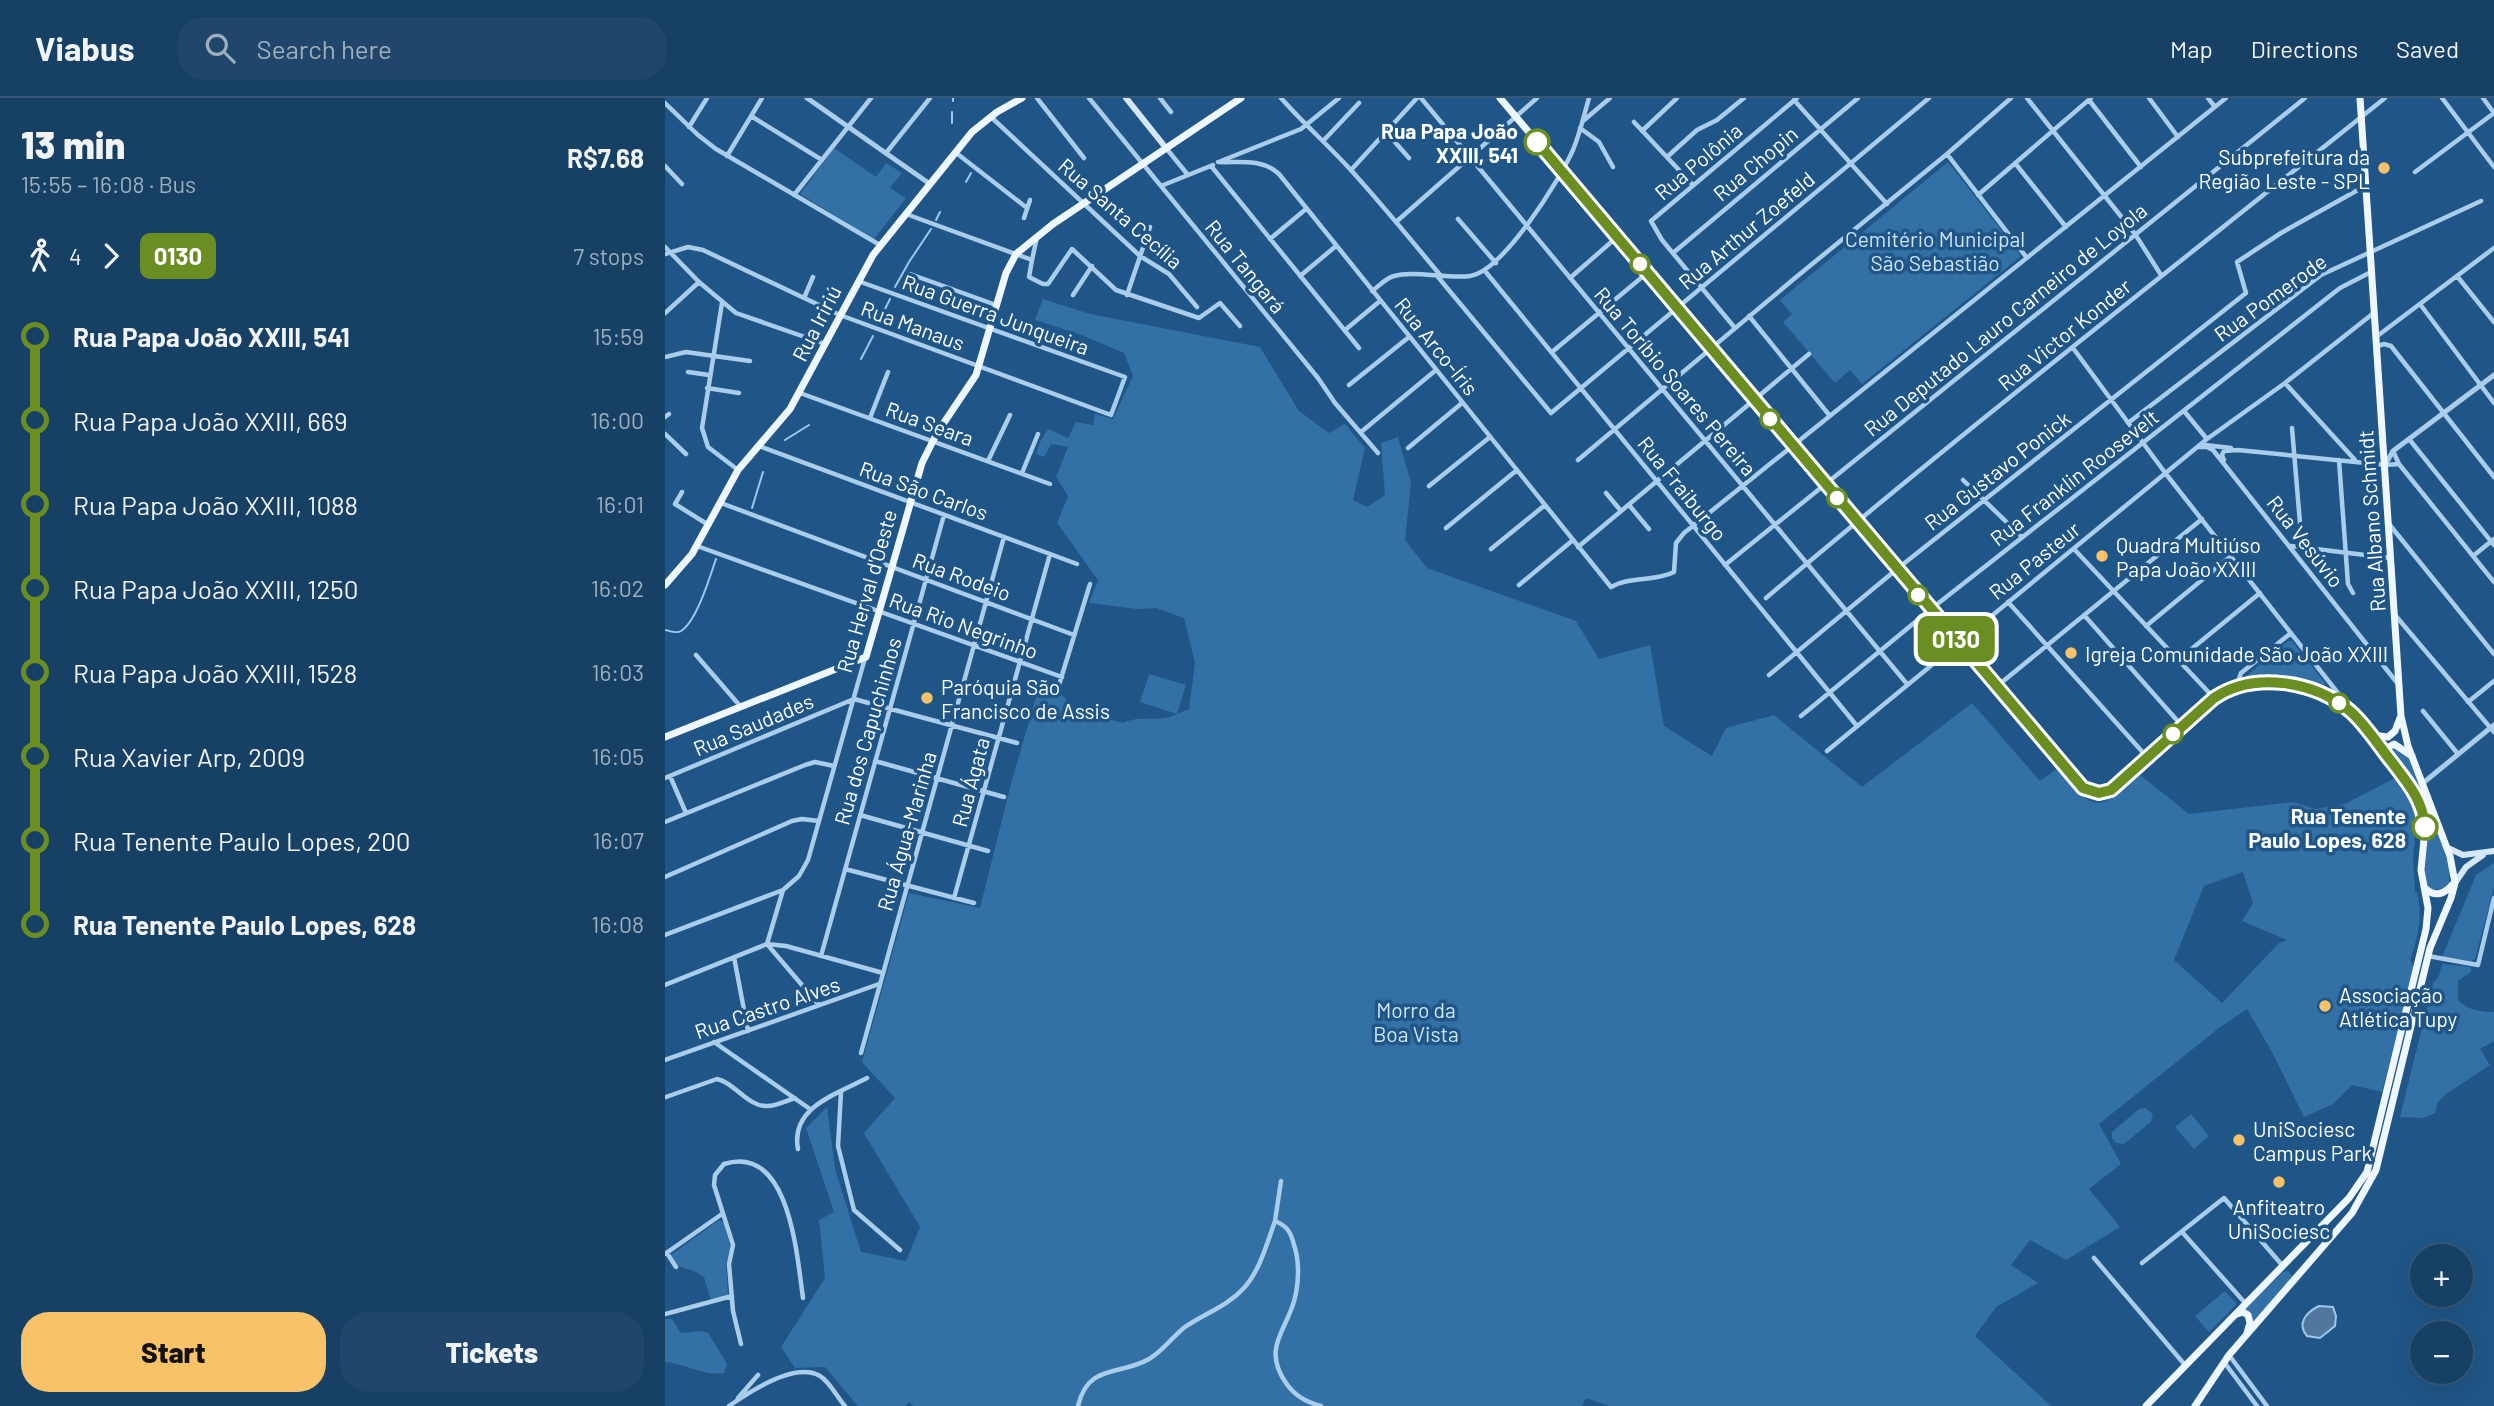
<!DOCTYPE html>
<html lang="en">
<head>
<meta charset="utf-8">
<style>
	:root { --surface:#174065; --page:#20476b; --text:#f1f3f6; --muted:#9eafbf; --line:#365979; --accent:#f8c269 }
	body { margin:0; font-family:Barlow,sans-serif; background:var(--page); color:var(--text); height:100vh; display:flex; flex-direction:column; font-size:26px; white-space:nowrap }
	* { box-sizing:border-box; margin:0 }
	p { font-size:23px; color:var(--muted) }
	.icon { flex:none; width:38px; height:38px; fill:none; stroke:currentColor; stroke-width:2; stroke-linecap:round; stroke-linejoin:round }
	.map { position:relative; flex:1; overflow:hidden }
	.drawer { display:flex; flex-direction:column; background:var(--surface); width:665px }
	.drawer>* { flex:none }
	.badge { padding:0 14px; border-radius:10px; font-size:24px; line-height:46px }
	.fabs { position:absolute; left:1745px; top:1146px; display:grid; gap:14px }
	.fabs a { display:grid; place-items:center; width:63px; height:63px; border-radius:50%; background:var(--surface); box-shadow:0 7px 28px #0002,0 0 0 2px var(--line); font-size:35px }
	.map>.badge { position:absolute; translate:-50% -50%; box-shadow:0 0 0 4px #fff }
	.legs { display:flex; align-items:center; gap:10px; height:77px; padding:0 21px; font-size:23px }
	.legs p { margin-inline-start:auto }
	.overview { display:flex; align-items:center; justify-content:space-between; height:119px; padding:0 21px }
	h1 { font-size:38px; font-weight:800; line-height:52px }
	.primary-button { display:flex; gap:14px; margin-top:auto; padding:14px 21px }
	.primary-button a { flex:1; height:80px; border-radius:28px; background:var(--accent); color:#111; font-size:28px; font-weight:800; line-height:80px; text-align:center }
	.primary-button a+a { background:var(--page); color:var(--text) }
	ul { padding:0 21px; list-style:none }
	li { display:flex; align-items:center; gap:24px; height:84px; font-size:26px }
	li i { display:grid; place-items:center; width:10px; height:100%; margin:0 9px; background:currentColor }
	li i::after { content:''; width:18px; height:18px; margin:-9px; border:5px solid; border-radius:50%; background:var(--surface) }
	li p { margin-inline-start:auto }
	li:first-child i { background:linear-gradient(#0000 50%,currentColor 0) }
	li:last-child i { background:linear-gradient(currentColor 50%,#0000 0) }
	header { display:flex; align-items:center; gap:42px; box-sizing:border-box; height:98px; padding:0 35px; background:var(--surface); border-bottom:2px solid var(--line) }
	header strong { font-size:33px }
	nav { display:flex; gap:38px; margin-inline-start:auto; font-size:24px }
	.search { width:490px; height:63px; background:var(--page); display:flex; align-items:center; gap:18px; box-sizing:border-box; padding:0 24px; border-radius:28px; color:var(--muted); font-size:26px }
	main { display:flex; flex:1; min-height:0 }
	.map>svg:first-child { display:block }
</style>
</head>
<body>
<header>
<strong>Viabus</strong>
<div class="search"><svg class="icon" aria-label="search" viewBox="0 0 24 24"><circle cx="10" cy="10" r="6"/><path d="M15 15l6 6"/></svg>Search here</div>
<nav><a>Map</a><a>Directions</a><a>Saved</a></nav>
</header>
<main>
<section class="drawer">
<div class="overview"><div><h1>13 min</h1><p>15:55 – 16:08 · Bus</p></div><b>R$7.68</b></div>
<div class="legs"><svg class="icon" aria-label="walk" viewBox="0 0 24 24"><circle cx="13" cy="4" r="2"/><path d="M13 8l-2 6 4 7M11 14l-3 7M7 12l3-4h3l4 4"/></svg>4<svg class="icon" aria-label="forward" viewBox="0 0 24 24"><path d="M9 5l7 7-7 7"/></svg><b class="badge" style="background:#6b8e23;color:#fff">0130</b><p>7 stops</p></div>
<ul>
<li><i style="color:#6b8e23"></i><b>Rua Papa João XXIII, 541</b><p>15:59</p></li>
<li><i style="color:#6b8e23"></i><span>Rua Papa João XXIII, 669</span><p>16:00</p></li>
<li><i style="color:#6b8e23"></i><span>Rua Papa João XXIII, 1088</span><p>16:01</p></li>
<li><i style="color:#6b8e23"></i><span>Rua Papa João XXIII, 1250</span><p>16:02</p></li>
<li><i style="color:#6b8e23"></i><span>Rua Papa João XXIII, 1528</span><p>16:03</p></li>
<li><i style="color:#6b8e23"></i><span>Rua Xavier Arp, 2009</span><p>16:05</p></li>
<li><i style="color:#6b8e23"></i><span>Rua Tenente Paulo Lopes, 200</span><p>16:07</p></li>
<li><i style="color:#6b8e23"></i><b>Rua Tenente Paulo Lopes, 628</b><p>16:08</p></li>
</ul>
<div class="primary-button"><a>Start</a><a>Tickets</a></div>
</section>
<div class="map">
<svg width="1829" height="1308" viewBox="0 0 1829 1308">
	<rect width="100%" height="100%" fill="#1f5687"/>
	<path fill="#3370a5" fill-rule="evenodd" d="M169,50L211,79L221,65L237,75L225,90L241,100L209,141L135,96Z
		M1283,64L1354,155L1355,159L1197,286L1185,272L1170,285L1118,224L1127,216L1115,202Z
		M378,201L425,216L595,249L634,313L664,335L680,326L700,350L688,402L702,409L720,397L716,345L733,339L746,385L740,442L762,470L911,523L934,561L985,547L999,628L1047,658L1061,630L1109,617L1197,689L1307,605L1375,683L1393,670C1429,713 1431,717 1474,676L1524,716L1628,704L1650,711L1680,706L1730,680L1744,698L1752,721L1748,759L1750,794H1752C1758,819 1753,839 1745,863L1749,869L1717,994L1687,987L1668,1006L1639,1019L1607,954L1582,911L1554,930L1434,1026L1456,1066L1424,1091L1455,1129L1401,1162L1365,1142L1346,1167L1373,1185L1331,1209L1310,1238L1386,1308H944L921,1300L917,1308H248L244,1304L240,1308H193L160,1269L130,1270L116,1249L160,1180L154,1122L169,1114L141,1030L162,1009L170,1071L196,1154L241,1163L255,1129L199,1035L230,1000L197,964L244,795L315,810L347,682L374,589L397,597L410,611L458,625C478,616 490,626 512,616L475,604L484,576L521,587L512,616L524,611L530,565L519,520L491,510L472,511L424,505L433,482L392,425L403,398L391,379L403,349L386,346L379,359L371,356L375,344L383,331L403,340L411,324L428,327L430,316L448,321L468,278L459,255L411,235L370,222ZM1578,774L1588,805L1577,823L1622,842L1614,845L1557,905L1509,862L1539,788Z
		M1623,543H1627L1660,585L1659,590L1647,585L1623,580L1581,581L1580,579Z
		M1729,649L1746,660L1784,763V785C1778,793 1771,794 1763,788C1758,771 1761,757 1763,739C1766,705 1745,682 1725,657V651Z
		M1829,765V790L1810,861L1806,863L1777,859L1811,777Z
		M1777,866L1806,869V874L1793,883V902C1803,912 1814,914 1829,914V943L1815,951L1825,967L1781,996L1773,1004L1770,1015L1758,1020L1735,1019L1768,885L1774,878Z
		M1480,1010L1488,1016L1486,1024L1459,1046L1451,1045L1447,1040V1034L1474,1011Z
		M1526,1016L1544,1038L1529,1051L1510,1029Z
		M54,1122L59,1125L65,1149L61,1167L63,1198L46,1203L39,1179L29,1173L13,1168L6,1157Z
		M1623,1173L1628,1179L1587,1227L1578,1213L1618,1174Z
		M1560,1193L1572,1206L1544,1234L1530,1218Z
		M0,1221H7L15,1234C25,1237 33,1230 43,1235L62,1266L59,1275C40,1279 19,1265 0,1264Z"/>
	<path fill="#51789c" stroke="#9dc9ec" stroke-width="2" d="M1654,1208L1668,1209L1671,1218L1670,1228L1655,1240L1642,1238C1631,1225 1642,1214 1654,1208Z"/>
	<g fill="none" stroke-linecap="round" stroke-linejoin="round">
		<path stroke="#9dc9ec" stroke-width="2" d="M288,0V3
			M287,14V25
			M301,84L306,75
			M271,122L275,114
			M230,189L244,164L266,131
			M219,213L225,201
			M196,261L208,238
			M120,342L144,327
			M87,410L98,374
			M0,532C5,533 12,536 16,533C32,523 45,478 51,461"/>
		<path stroke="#a9cdea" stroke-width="4.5" d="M372,0L419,60
			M424,0L653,280L670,305L713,355
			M495,0L506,14
			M616,0C638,25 662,46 684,70C716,105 746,142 776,178
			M756,0L1242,586
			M1362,0L1470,136L1496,177
			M1484,0L1513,39
			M1543,0L1550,9
			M1777,0L1829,69
			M1818,0L1829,15
			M1129,2L1222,106
			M1424,2L1476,69
			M0,5L33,37L51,51L215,147
			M86,18L157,62
			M326,19L475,158L504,176L532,209
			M918,23L945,0
			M969,24L1028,87
			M24,29L42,0
			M915,30L934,44L948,69
			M977,33L1012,0
			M721,34L744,60
			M659,42L694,5
			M501,50L523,77
			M290,54L362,110
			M221,55L265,0
			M1282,56L1362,160
			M62,58L97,0
			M1002,59L1032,32L1052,22L1079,0
			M556,63L636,31L674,0
			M553,64C575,65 597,60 614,76L946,489C965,478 990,484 1009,474L1011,445L1019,435L1561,0
			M1350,65L1401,129
			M0,68L17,86
			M546,68L694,250
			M686,72L752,0
			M1750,74L1829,15
			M496,88L548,67
			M129,97L206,0
			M1313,97L1426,0
			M241,116L367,162L364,179L378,186H383L407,151L451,192L534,220L555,205L575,228
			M359,120L365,102
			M793,121L831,165
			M731,124L872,0
			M605,141L641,111
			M0,149L34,184L71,215L160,246
			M1008,155L1193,0
			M0,156L23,149L38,152L175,217L446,317L460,279L193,183
			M367,162L372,139
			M820,173L1192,628
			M245,176L331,207
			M635,178L671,148
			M1792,178L1829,224
			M773,179L886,315L1264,0
			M905,180L952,139
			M707,193C714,188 721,180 729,178C748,172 782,181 805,178C838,173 894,83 908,52C915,35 919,17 924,0
			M408,197L427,168
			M462,197L485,129
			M139,200L148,179
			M57,205L37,330L43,349L73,372
			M1755,206L1829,305
			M0,215L34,184
			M1084,218L1165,318
			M1070,230L997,142L986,123L1132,0
			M680,232L715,203
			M1711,239L1829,150
			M1713,248L1719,246L1726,248L1829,379
			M1408,250L1501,376L1687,613
			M887,254L982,175
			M0,259L21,254L85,263
			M23,274L44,277
			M1620,285L1690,362
			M684,287L744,239
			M42,290L74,295
			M135,295L385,386
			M1519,313L1542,341
			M0,319L4,316
			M205,320L223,274
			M1463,325L1656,177L1816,103
			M1627,330L1637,449
			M696,334L771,272
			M0,336L21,356
			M1744,341L1829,447
			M1540,347L1566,350
			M94,348L412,466
			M1534,349H1542L1548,352L1733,586
			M743,350L797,305
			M1728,353L1734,366L1829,484
			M913,362L1130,180L1282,56L1346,0
			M1559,362L1557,357L1559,353L1573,352L1720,367L1734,366
			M1674,362L1683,486L1688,495
			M323,363L345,317
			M357,375L373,336
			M1298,382L1357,439
			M764,388L825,339
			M17,394L10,406L42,426
			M941,395L956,413
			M56,405L409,537
			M964,407L984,431
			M1724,426L1829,556
			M781,430L852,372
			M32,448L397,579
			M1626,448L1725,460
			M913,449L1144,256
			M826,451L880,407
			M1409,451L1549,600
			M1808,458L1829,441
			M1060,467L1640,0
			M854,487L908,442
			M1101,500C1303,329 1513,166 1720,0
			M1343,504L1482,659
			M1419,517L1517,628
			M1730,517L1829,634
			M1481,528L1566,458
			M31,557L76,609
			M1513,562L1595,495
			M1104,577L1232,471L1581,195L1572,164L1616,135L1700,88
			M394,587L425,486
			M1578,587L1574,581L1576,575L1626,535
			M1331,589L1537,421
			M1803,604L1829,583
			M1758,613L1793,656
			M1136,618L1266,511L1675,190L1706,174
			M1162,653L1542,341L1620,285L1710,214
			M210,663L339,699
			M5,678L21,715
			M0,680L189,601L352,645
			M195,717L323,753
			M0,724L140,667L150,664L169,668
			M180,771L309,805
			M0,779L127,723L137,721L154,723
			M289,800L385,456
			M0,837L118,792
			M156,858L279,417
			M1763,858L1813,867L1829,800
			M69,859L83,933
			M0,887L102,846L121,848L218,875
			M154,907L102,846L118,792L134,778L143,762L200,560
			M49,944L145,1011
			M196,955L339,439
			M0,962L214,886
			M176,994L173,1048L189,1112L235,1152
			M1,999L52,981C69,984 83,1009 102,1008C111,1008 121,1003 130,1000
			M133,1051C125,1009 172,996 202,980
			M610,1123L616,1083
			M1517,1134L1581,1206
			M2,1155L11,1169
			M0,1156L57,1116
			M1429,1160L1520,1267
			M1477,1165L1559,1100L1617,1167
			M0,1216L67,1198
			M76,1246L68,1213L64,1166L68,1147L49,1087L50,1077L59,1066C125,1045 132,1159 138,1200
			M1564,1257L1602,1308
			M1559,1264L1592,1308
			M73,1300L93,1277
			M64,1308C84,1294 130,1263 155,1278C165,1284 172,1299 180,1308
			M413,1308C423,1265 455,1278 484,1261C498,1253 507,1239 520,1229C539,1216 562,1208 578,1191C595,1173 602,1145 610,1123C622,1128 626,1134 629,1147C634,1161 634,1180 631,1195C625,1231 595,1247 621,1285C630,1298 641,1304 656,1308"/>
		<path stroke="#a9cdea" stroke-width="5" d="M142,0L265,86
			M1720,367L1728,353L1829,277
			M1758,685L1829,627"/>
		<path stroke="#d5e7f8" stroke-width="6" d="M461,0L501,50
			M1783,750L1798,757L1829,753
			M1790,785L1801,769L1818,757"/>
		<path stroke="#eef6fe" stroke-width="7" d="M835,0L1418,689L1434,695L1446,692L1556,595C1601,572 1657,588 1692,620L1749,694L1757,709L1760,731L1756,772L1763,810L1761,831L1702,1074L1684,1100L1481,1308
			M0,487L27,456L73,372L125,311L208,157L307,34L332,14L357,0
			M1706,637L1723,639L1730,633L1735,620
			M0,639L201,559L257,365L272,335L311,277L341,175L351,156L388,126L576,0
			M1722,657V650L1729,646L1747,658
			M1760,790C1770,800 1780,796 1788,786
			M1572,1216L1578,1214L1583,1217L1585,1225L1582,1235
			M1530,1308L1564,1257L1687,1115L1711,1072L1765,850L1786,800L1790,785L1785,758L1743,648L1736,618L1695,0"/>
	</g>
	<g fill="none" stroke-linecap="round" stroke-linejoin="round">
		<defs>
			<path id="line-1" d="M872,44L1418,690L1434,695L1446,692L1549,600C1589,573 1649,583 1685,613C1701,627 1713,647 1726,663C1742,684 1758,702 1760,729"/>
		</defs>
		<use href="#line-1" stroke="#fff" stroke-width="16"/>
		<use href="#line-1" stroke="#6b8e23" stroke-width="10"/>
	</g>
	<g fill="#fff" stroke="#6b8e23" stroke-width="3.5">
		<circle cx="872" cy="44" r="12"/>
		<circle cx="975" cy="166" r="9"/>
		<circle cx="1105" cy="321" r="9"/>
		<circle cx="1172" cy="400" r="9"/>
		<circle cx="1253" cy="497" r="9"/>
		<circle cx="1674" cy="605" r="9"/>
		<circle cx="1508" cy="636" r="9"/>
		<circle cx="1760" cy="729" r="12"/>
	</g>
	<g fill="#f8c269" stroke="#1f5687" stroke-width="2.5">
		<circle cx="1719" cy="70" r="7"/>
		<circle cx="1437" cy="458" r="7"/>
		<circle cx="1406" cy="555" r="7"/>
		<circle cx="262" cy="600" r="7"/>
		<circle cx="1660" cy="908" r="7"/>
		<circle cx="1574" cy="1042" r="7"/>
		<circle cx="1614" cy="1084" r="7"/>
	</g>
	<g text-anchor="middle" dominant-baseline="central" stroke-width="7" stroke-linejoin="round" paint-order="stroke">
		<g font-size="21" font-weight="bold" fill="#fff" stroke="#1f5687" text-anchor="end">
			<text x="853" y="32">Rua Papa João<tspan x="853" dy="24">XXIII, 541</tspan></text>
			<text x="1741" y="717">Rua Tenente<tspan x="1741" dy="24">Paulo Lopes, 628</tspan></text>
		</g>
		<g font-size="21" fill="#fff" stroke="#1f5687" text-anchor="start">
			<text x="1705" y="58" text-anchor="end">Subprefeitura da<tspan x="1705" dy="24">Região Leste - SPL</tspan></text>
			<text x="1451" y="446">Quadra Multiúso<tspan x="1451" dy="24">Papa João XXIII</tspan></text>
			<text x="1420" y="555">Igreja Comunidade São João XXIII</text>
			<text x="276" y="588">Paróquia São<tspan x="276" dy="24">Francisco de Assis</tspan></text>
			<text x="1674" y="896">Associação<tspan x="1674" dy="24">Atlética Tupy</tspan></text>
			<text x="1588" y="1030">UniSociesc<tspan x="1588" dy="24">Campus Park</tspan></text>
			<text x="1614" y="1108" text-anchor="middle">Anfiteatro<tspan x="1614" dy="24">UniSociesc</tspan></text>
		</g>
		<g font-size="21" fill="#fff" stroke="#1f5687">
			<text transform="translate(1033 63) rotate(-40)">Rua Polônia</text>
			<text transform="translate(1090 65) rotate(-40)">Rua Chopin</text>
			<text transform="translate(456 115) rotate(41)">Rua Santa Cecília</text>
			<text transform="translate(1081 132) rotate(-40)">Rua Arthur Zoefeld</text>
			<text transform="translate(581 168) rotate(51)">Rua Tangará</text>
			<text transform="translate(1605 199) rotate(-36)">Rua Pomerode</text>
			<text transform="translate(331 216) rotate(20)">Rua Guerra Junqueira</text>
			<text transform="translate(1340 221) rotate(-39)">Rua Deputado Lauro Carneiro de Loyola</text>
			<text transform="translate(151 225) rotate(-63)">Rua Iririú</text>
			<text transform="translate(248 227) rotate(20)">Rua Manaus</text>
			<text transform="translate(1399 236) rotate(-39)">Rua Victor Konder</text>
			<text transform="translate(772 248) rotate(51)">Rua Arco-Íris</text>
			<text transform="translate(1011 283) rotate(50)">Rua Toríbio Soares Pereira</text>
			<text transform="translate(265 325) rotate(20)">Rua Seara</text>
			<text transform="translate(1332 372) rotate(-38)">Rua Gustavo Ponick</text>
			<text transform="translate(1409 379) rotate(-38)">Rua Franklin Roosevelt</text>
			<text transform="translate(1018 390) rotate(51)">Rua Fraiburgo</text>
			<text transform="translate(259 392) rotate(20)">Rua São Carlos</text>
			<text transform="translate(1706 423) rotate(-94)">Rua Albano Schmidt</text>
			<text transform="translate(1641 443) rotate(52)">Rua Vesúvio</text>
			<text transform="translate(1369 462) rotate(-39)">Rua Pasteur</text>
			<text transform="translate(297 478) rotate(20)">Rua Rodeio</text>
			<text transform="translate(201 493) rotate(-74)">Rua Herval d'Oeste</text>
			<text transform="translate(299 527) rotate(20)">Rua Rio Negrinho</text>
			<text transform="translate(88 626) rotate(-23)">Rua Saudades</text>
			<text transform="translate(202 633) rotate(-74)">Rua dos Capuchinhos</text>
			<text transform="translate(305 684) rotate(-75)">Rua Ágata</text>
			<text transform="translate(241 733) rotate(-74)">Rua Água-Marinha</text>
			<text transform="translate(102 909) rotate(-19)">Rua Castro Alves</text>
		</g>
		<g font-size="21" fill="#cee5f8" stroke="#1f5687">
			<text x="1270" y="140">Cemitério Municipal<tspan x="1270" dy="24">São Sebastião</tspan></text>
			<text x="751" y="911">Morro da<tspan x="751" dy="24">Boa Vista</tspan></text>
		</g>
	</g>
</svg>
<div class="fabs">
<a>+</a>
<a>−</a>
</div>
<b class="badge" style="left:1291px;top:541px;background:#6b8e23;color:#fff">0130</b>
</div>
</main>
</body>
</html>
